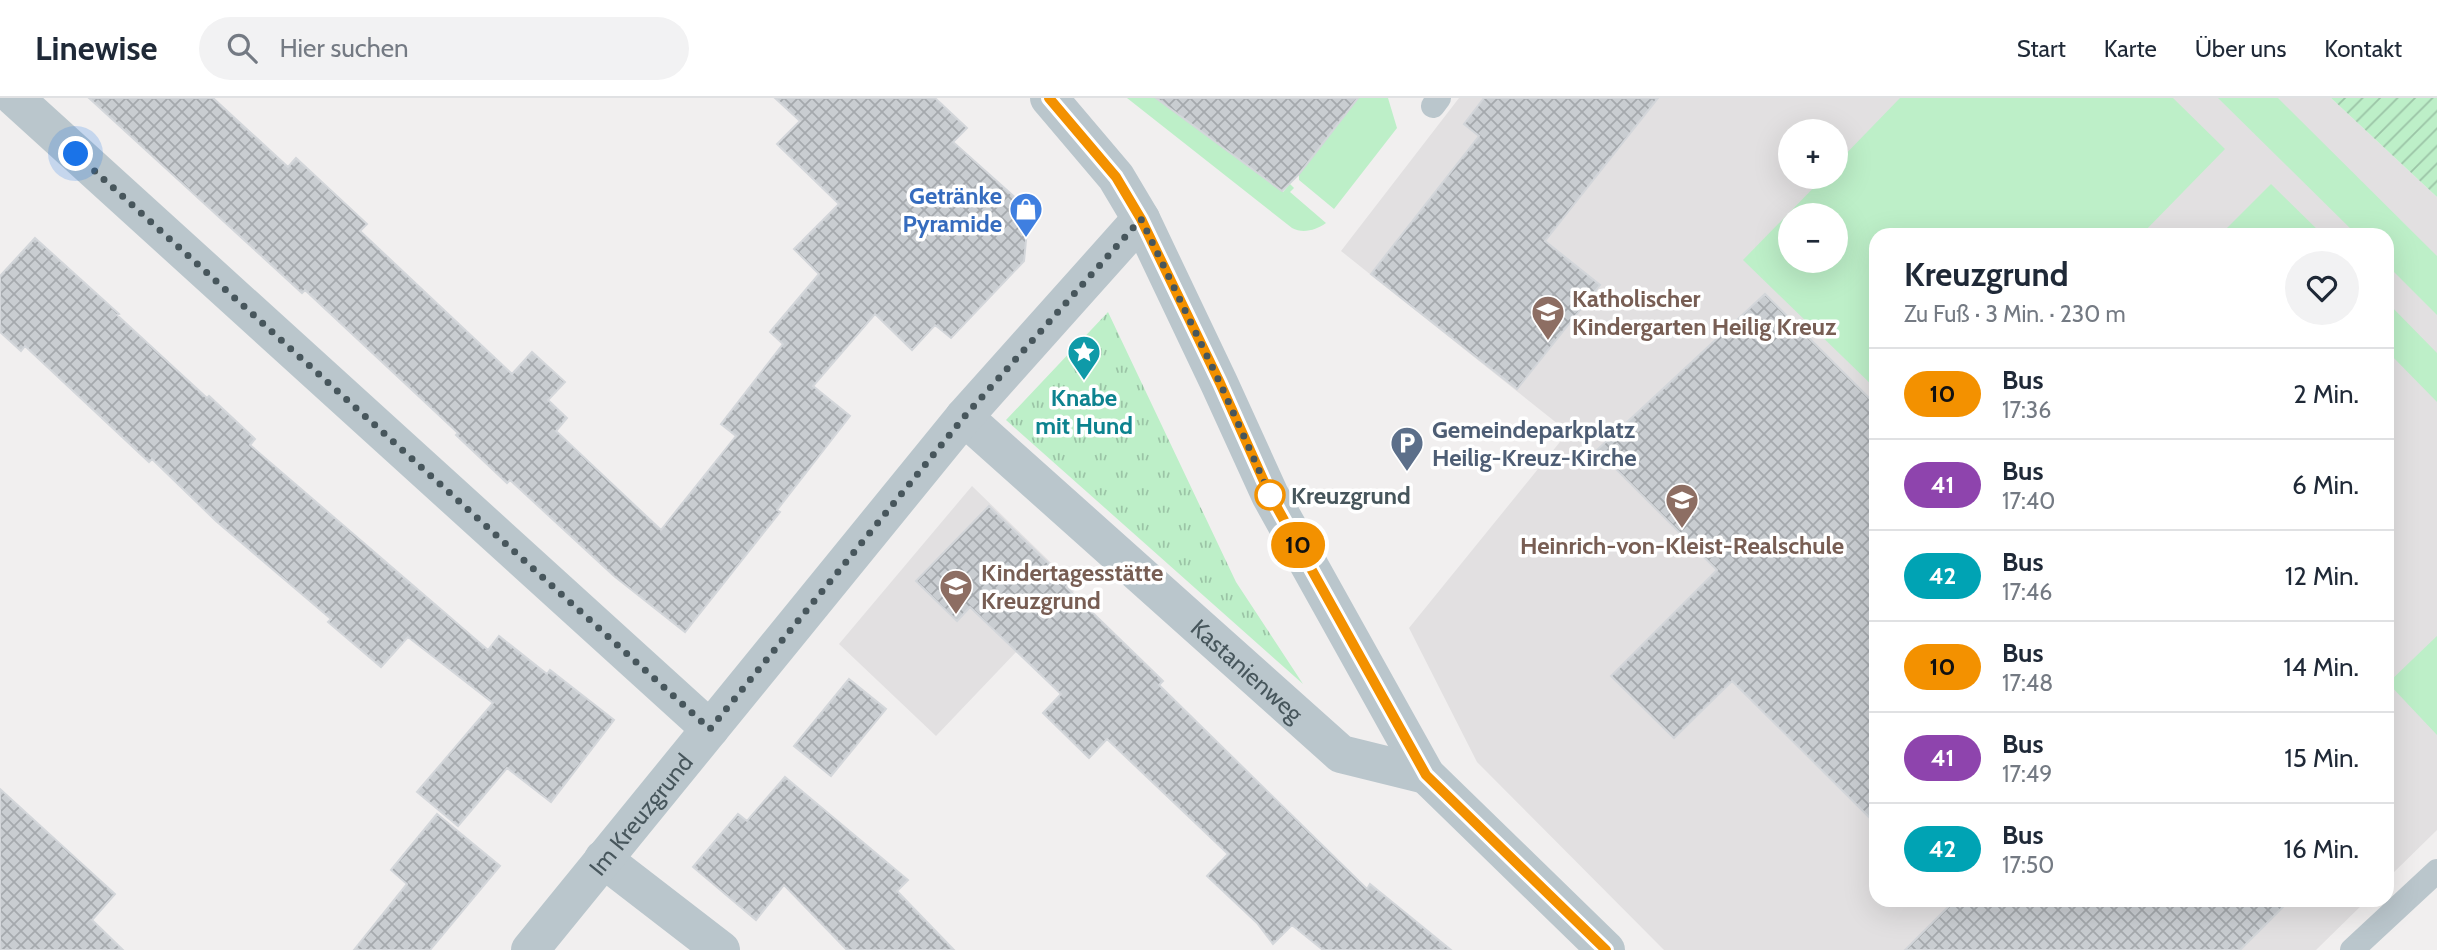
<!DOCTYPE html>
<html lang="de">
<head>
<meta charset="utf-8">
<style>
	:root { --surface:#fff; --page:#f2f2f3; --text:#1f2937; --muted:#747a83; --line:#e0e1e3 }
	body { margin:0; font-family:Cabin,sans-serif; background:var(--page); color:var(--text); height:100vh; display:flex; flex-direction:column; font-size:26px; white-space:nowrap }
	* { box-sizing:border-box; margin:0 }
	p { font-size:23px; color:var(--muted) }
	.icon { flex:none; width:38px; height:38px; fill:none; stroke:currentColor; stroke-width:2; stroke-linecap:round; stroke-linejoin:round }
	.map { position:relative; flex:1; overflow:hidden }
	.sheet { position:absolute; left:1869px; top:130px; width:525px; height:679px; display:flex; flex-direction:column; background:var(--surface); border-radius:21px; box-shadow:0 7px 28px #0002 }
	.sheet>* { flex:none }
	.badge { padding:0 14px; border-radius:23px; font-size:24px; line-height:46px }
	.buttons { position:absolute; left:1778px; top:21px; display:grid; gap:14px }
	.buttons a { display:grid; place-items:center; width:70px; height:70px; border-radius:50%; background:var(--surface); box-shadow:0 7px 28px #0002; font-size:35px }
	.you { position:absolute; width:35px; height:35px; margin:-18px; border:5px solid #fff; border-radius:50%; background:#1a73e8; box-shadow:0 0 0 10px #1a73e833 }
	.map>.badge { position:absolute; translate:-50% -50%; box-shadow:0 0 0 4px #fff }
	.round { display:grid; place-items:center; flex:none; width:74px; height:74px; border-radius:37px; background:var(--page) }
	.head { display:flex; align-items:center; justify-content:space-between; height:119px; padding:0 35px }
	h1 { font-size:33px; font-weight:800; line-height:52px }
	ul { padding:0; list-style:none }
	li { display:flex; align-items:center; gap:21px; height:91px; padding:0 35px; border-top:2px solid var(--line) }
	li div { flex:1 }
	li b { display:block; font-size:26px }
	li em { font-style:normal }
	li .badge { min-width:77px; font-weight:700; text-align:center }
	header { display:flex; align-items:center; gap:42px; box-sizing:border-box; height:98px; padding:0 35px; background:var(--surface); border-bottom:2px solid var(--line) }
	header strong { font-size:33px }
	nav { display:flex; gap:38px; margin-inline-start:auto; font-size:24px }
	.search { width:490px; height:63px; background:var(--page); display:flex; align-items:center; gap:18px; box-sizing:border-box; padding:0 24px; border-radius:38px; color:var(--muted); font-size:26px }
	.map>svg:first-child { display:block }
</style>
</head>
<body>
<header>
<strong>Linewise</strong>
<div class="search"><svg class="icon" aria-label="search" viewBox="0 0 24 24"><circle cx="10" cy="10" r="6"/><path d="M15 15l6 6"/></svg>Hier suchen</div>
<nav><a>Start</a><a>Karte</a><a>Über uns</a><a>Kontakt</a></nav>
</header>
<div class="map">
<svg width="2437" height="852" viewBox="0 0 2437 852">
	<defs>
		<pattern id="park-tufts" width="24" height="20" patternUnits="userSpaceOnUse" patternTransform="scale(1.75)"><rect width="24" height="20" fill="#bdefc8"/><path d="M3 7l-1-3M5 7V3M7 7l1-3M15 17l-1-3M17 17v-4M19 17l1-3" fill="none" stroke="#9bc4a6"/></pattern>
		<pattern id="garden-furrows" width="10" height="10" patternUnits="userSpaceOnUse" patternTransform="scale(1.75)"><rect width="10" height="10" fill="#bdefc8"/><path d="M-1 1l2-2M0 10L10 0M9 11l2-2" fill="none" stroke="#9bc4a6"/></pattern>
		<pattern id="building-cross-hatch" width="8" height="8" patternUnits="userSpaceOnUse" patternTransform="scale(1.75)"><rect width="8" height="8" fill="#c9cdd1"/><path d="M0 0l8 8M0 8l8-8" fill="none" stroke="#a5a9ad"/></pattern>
	</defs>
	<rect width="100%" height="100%" fill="#f1efef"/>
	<path fill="#e2e0e1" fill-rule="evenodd" d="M1459,0H2331L2437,99V732L2387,781V136H1876V802H2367L2316,852H1664L1477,664L1409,530L1568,334L1341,153ZM1790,33H1836V79H1790ZM1790,117H1836V163H1790Z
		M972,388L1077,490L936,638L839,546Z"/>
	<path fill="#bdefc8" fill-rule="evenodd" d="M1127,0H1190L1192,27L1283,94L1290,86L1294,90L1290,94L1326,125C1316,132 1303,136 1292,130Z
		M1337,0H1388L1397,30L1334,111L1299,82V76L1339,25Z
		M1900,0H2173L2225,51L2142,136H1876V291L1743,162L1824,79H1836V66ZM1790,117H1836V163H1790Z
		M2218,0H2278L2437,158V217L2387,167V136H2356Z
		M2271,86L2322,136H2221Z
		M2387,204L2437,255V304L2387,253Z
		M2437,538V637L2388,585Z"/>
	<path fill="url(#park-tufts)" d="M1108,214L1236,484L1303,586L1006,322Z"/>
	<path fill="url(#garden-furrows)" d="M2331,0H2437V99Z"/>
	<path fill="url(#building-cross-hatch)" stroke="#d3d6da" stroke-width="2" d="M89,0H213L288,69L296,60L367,126L360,133L512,276L532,254L565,284L548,302L567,320L556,333L661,432L736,338L721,326L783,246L770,234L819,176L794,151L839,106L777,46L800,23L775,0H935L967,30L953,44L1029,112L1024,163L951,240L935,227L912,252L875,216L813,288L850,318L777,412L780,414L685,534L614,478L510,382L507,385L456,337L458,335L305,192L302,195Z
		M1156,0H1358L1299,76L1282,93Z
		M1484,0H1658L1545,143L1600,187L1517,291L1371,176L1479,38L1464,26Z
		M35,140L119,216L117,217L207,300L209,298L255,341L250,347L488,552L499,538L547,576L550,572L614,622L551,704L507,670L458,728L417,694L493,605L408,539L381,569L328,524L331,521L216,423L152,361L149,364L25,248L21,253L0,234V178Z
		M1765,196L1876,307V726L1732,583L1674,640L1611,578L1717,472L1597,352Z
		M989,408L1069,485L1066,489L1163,583L1159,587L1367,791L1370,786L1451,852H1323L1292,827L1273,846L1257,825L1207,778L1228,756L1107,641L1089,660L1043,615L1061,596L970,509L957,523L916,483Z
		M849,581L886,611L831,678L794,648Z
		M785,679L908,782L897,793L954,852H847L784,787L756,822L693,769L738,716L747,723Z
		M0,691L115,796L92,822L123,852H0Z
		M437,716L500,768L430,852H354L407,786L391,772Z
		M1955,802H2290L2240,852H1905Z"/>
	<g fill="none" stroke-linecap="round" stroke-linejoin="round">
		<path stroke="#bac6cc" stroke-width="24" d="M1433,8L1439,0
			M2352,852L2437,773"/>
		<g stroke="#bac6cc" stroke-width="38">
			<path d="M15,0L710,631"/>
			<path d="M1049,0L1116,79L1141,121L1219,285L1270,397L1426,677L1606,852"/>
			<path id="s1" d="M964,319L1341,656L1426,677"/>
			<path d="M603,761L721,852"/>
			<path id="s2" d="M530,852L964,319L1141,121"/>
		</g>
	</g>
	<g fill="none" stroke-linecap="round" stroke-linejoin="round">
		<defs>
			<path id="line" d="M1049,0L1116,79L1141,121L1220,285L1270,397L1426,677L1606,852"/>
		</defs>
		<use href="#line" stroke="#fff" stroke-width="16"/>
		<use href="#line" stroke="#f39100" stroke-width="10"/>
		<path stroke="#47565c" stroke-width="7" stroke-dasharray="0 12.6" d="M76,56L710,631L964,319L1141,121L1220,285L1270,397"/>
	</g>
	<defs>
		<symbol id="shop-pin" viewBox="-11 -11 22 30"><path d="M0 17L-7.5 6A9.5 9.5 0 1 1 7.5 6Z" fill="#3f7fe0" stroke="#fff"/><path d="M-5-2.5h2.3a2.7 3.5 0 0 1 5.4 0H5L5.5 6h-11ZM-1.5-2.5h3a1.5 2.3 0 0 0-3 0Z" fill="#fff"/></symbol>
		<symbol id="school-pin" viewBox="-11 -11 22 30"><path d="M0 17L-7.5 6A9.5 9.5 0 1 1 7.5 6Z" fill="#8d6e63" stroke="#fff"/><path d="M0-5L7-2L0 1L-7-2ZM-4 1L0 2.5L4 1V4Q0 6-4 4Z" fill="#fff"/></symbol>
		<symbol id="sight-pin" viewBox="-11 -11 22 30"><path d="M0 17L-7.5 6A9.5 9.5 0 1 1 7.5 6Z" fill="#0f9aa8" stroke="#fff"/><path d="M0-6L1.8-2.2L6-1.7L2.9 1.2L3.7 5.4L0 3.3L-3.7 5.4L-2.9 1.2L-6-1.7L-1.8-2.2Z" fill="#fff"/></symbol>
		<symbol id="parking-pin" viewBox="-11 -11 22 30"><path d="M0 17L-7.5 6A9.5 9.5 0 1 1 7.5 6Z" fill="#5c6f8a" stroke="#fff"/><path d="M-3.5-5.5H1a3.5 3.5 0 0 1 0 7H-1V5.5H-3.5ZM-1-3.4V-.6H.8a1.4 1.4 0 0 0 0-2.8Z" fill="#fff"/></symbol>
	</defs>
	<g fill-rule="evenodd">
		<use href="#shop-pin" x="1007" y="92" width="38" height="52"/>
		<use href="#school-pin" x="1529" y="195" width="38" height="52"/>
		<use href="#sight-pin" x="1065" y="235" width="38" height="52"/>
		<use href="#parking-pin" x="1388" y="326" width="38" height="52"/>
		<use href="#school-pin" x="1663" y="383" width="38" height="52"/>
		<use href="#school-pin" x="937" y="469" width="38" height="52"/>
	</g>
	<circle fill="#fff" stroke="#f39100" stroke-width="3.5" cx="1270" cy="397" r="14"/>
	<g text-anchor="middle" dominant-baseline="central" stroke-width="7" stroke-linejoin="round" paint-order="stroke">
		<g font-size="24" font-weight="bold" fill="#366cbe" stroke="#fff" text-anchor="end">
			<text x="1002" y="97">Getränke<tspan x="1002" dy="28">Pyramide</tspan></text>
		</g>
		<g font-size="24" font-weight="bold" fill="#785e54" stroke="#fff" text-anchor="start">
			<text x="1572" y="200">Katholischer<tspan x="1572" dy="28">Kindergarten Heilig Kreuz</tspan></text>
			<text x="1682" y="447" text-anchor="middle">Heinrich-von-Kleist-Realschule</text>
			<text x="981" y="474">Kindertagesstätte<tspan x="981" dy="28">Kreuzgrund</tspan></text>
		</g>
		<g font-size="24" font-weight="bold" fill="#0d838f" stroke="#fff">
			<text x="1084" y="299">Knabe<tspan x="1084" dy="28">mit Hund</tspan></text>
		</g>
		<g font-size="24" font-weight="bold" fill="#4e5e75" stroke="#fff" text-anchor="start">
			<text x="1432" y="331">Gemeindeparkplatz<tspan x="1432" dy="28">Heilig-Kreuz-Kirche</tspan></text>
		</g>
		<g font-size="24" font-weight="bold" fill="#47565c" stroke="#fff" text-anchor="start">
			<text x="1291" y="397">Kreuzgrund</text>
		</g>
		<g font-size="24" fill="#47565c" stroke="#fff">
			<text stroke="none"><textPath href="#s1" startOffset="380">Kastanienweg</textPath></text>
			<text stroke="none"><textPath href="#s2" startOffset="175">Im Kreuzgrund</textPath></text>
		</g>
	</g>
</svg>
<div class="buttons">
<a>+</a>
<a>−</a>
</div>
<div class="you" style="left:76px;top:56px"></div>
<b class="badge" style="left:1298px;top:447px;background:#f39100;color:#111">10</b>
<section class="sheet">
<div class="head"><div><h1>Kreuzgrund</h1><p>Zu Fuß · 3 Min. · 230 m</p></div><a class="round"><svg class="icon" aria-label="heart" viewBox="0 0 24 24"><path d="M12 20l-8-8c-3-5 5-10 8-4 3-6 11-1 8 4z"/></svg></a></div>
<ul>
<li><span class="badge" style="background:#f39100;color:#111">10</span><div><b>Bus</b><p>17:36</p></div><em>2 Min.</em></li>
<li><span class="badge" style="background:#8e44ad;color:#fff">41</span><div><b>Bus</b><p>17:40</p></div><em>6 Min.</em></li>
<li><span class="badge" style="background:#00a3b4;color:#fff">42</span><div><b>Bus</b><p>17:46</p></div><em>12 Min.</em></li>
<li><span class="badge" style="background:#f39100;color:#111">10</span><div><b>Bus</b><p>17:48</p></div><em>14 Min.</em></li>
<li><span class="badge" style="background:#8e44ad;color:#fff">41</span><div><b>Bus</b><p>17:49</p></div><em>15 Min.</em></li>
<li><span class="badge" style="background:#00a3b4;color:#fff">42</span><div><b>Bus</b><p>17:50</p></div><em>16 Min.</em></li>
</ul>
</section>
</div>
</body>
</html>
